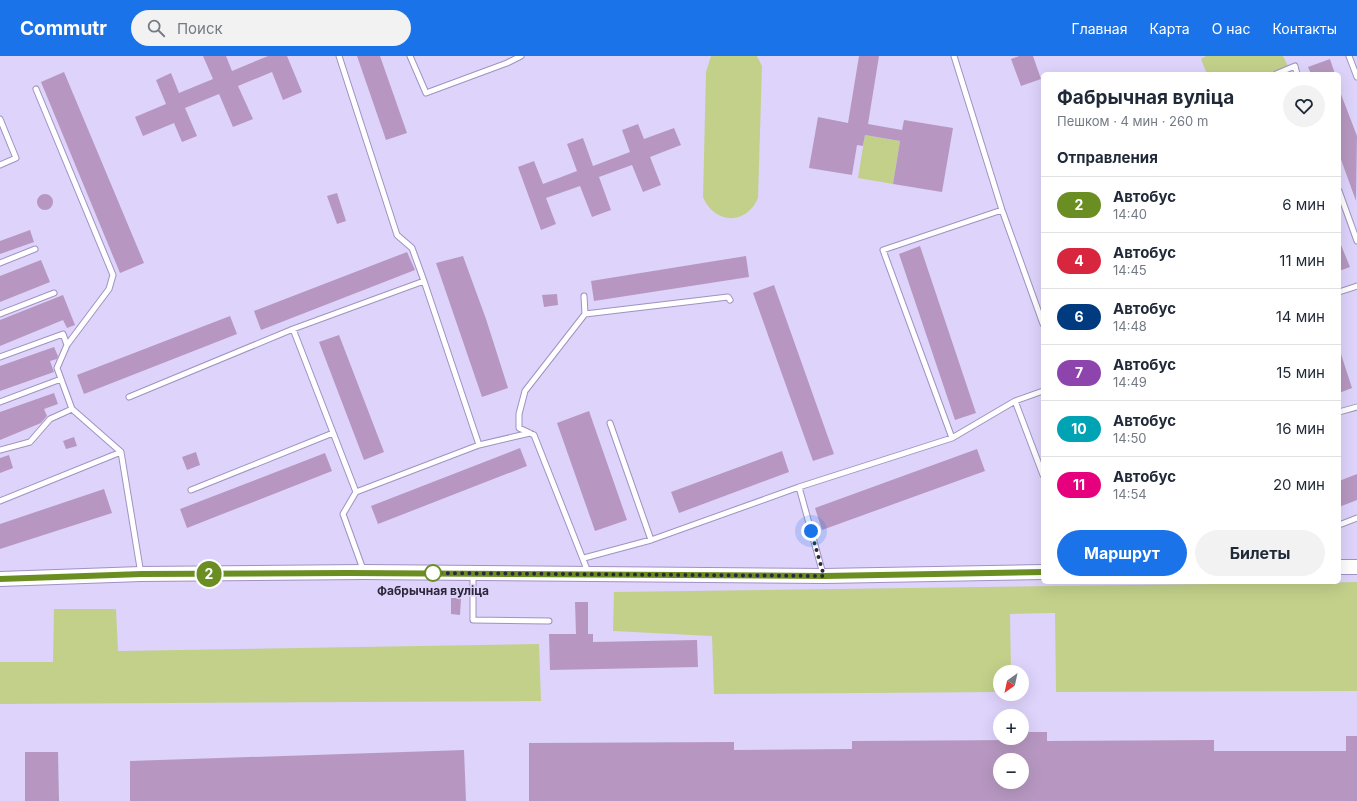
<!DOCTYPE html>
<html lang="ru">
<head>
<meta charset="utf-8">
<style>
	:root { --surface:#fff; --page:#f2f2f3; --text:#1f2937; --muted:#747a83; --line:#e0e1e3; --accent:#1a73e8 }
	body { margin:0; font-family:Inter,sans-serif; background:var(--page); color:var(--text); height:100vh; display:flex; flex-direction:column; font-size:15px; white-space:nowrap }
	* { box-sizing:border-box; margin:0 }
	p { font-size:13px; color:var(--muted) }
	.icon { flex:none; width:22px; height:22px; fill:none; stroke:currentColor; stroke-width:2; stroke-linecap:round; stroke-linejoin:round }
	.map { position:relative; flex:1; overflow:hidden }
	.details { position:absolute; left:1041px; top:16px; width:300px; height:512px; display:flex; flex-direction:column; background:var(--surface); border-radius:6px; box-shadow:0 4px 16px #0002 }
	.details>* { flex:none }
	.badge { padding:0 8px; border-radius:13px; font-size:14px; line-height:26px }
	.needle { width:26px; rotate:213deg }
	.tools { position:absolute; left:993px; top:609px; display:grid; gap:8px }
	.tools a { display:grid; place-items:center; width:36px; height:36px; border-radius:50%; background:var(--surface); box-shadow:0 4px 16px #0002; font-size:20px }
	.you { position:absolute; width:20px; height:20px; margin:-10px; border:3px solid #fff; border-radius:50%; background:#1a73e8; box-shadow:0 0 0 6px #1a73e833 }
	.map>.badge { position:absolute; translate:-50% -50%; box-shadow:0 0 0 2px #fff }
	h2 { padding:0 16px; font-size:15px; line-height:36px }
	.round { display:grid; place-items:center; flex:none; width:42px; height:42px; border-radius:21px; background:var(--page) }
	.headline { display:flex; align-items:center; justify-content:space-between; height:68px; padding:0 16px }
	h1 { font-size:19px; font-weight:700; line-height:30px }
	.button { display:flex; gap:8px; margin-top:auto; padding:8px 16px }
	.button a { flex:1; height:46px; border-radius:24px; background:var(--accent); color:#fff; font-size:16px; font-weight:700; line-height:46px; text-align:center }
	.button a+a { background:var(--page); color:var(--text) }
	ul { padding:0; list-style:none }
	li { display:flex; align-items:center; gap:12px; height:56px; padding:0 16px; border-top:1px solid var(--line) }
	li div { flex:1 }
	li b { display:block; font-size:15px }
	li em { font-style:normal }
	li .badge { min-width:44px; font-weight:700; text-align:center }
	header { display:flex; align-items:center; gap:24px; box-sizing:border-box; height:56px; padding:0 20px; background:var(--accent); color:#fff }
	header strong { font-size:19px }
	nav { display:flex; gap:22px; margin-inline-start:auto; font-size:14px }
	.search { width:280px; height:36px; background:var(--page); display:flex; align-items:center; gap:10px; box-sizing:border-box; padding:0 14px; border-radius:22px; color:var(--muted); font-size:15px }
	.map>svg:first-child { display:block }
</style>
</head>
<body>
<header>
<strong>Commutr</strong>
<div class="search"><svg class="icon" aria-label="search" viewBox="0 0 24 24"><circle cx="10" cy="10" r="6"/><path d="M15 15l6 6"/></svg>Поиск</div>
<nav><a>Главная</a><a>Карта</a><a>О нас</a><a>Контакты</a></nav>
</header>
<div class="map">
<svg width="1357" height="745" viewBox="0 0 1357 745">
	<rect width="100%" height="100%" fill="#ded3fb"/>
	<path fill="#c2d08a" d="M711,0H757L762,10L758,142C746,170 714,168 703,141L706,16Z
		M1206,0H1283L1292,18H1207L1201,3Z
		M865,79L900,85L893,128L858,122Z
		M1357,526V635L1056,636L1055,557L1010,558L1011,616H1000V636L714,638L712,580L613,575L614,536Z
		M54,553H116L118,595L539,588L541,645L0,648V606H53Z"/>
	<path fill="#b797c1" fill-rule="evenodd" d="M203,0H226L232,15L268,0H287L302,36L283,44L272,16L238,30L253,63L233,71L219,38L185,52L197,80L182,86L174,67L143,80L135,61L166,48L156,24L171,17L179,37L213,23Z
		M357,0H380L407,77L386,84Z
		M859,0H879L868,68L902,74L904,64L953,72L942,136L893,128L900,85L865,79L863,90L857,89L852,119L809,112L818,61L848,67Z
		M1019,0H1033L1041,23L1021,30L1011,3Z
		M1330,3L1335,18H1311L1308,11Z
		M64,16L144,207L120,217L41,26Z
		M1339,33L1357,80L1356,145L1339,98Z
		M638,68L644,83L674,72L681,89L650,101L661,129L643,136L632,109L599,121L611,154L592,161L580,130L546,142L556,168L541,174L518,111L534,105L543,128L577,115L567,88L583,82L593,110L630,96L622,74Z
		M337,137L346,165L337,168L327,140Z
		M37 146a8 8 0 1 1 16 0a8 8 0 1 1-16 0Z
		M30,174L34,186L0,198V185Z
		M1339,184L1350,211L1339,215Z
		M920,190L976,357L955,364L899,198Z
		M407,196L415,214L261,274L254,255Z
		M463,200L486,263L508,332L482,341L436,207Z
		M746,200L749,221L594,245L591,225Z
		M41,204L50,226L0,246V220Z
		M774,229L834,398L813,405L753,237Z
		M557,238L558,249L544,251L542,239Z
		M63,239L75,269L67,272L63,264L0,290V264Z
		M230,260L237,278L84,338L77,319Z
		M339,279L384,396L364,404L319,286Z
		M54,291L58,300L57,303L50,305L54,316L0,335V310Z
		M1339,298H1341L1352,332L1339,337Z
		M54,337L58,348L44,353L47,360L41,367L0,384V356Z
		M589,355L627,464L595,475L557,367Z
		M74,381L77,390L66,393L63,385Z
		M520,392L527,410L378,468L371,450Z
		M977,393L985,415L822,474L815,452Z
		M782,395L789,416L679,457L671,436Z
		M196,396L200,409L187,414L182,401Z
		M325,397L332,415L187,472L180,453Z
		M9,399L13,412L0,417V402Z
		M1357,418V444L1339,451V425Z
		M104,433L112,457L0,493V468Z
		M451,542H461L460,559L451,558Z
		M575,546H588V578H593V586L697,584L698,611L550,614L549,578H576Z
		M1024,676H1047V685L1214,684V695H1346V680H1357V745H529V687L734,686V694L852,693V685L1024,684ZM1000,704H1022V726H1000Z
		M464,694L466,745H130V705Z
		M25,696H58L59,745H25Z"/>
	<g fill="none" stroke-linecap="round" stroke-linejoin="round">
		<defs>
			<path id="service" d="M339,0L397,179L412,192L424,225
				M410,0L426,37L507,7L521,0
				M954,0L1002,154L1043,268
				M1349,0L1357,21
				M1276,18L1295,10L1297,18
				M36,33L113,219L109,233L67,289L57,312L72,353L121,396L141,518
				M0,63L16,102L0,109
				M1339,135L1357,185
				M0,207L35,193
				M1339,236L1357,230
				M584,240L585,258L525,335L519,358V372L534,379L588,516
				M0,258L54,237
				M585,258L728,241L730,244
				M293,273L356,436L343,458L364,516
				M0,301L63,278L67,289
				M129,341L293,273L424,225L479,389
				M1015,345L1043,335
				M0,346L61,323
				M1339,356L1357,351
				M610,367L651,484
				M952,382L883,194L1002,154
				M0,394L30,386L50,363L72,353
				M799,431L823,518
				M191,434L333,377
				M356,436L479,389L530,377
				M0,445L121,396
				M1339,469L1357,462
				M584,502L651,484L799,431L952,382L1015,345L1043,419
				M473,519V564L549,565"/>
			<path id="secondary" d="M1339,511H1357
				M0,523L141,518L364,516L824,520L1043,516"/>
		</defs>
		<use href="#service" stroke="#a092c1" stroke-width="7"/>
		<use href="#secondary" stroke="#a092c1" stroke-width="16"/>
		<use href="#service" stroke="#fff" stroke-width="5"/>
		<use href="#secondary" stroke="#fff" stroke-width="14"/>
	</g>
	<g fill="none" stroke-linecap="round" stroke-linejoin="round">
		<defs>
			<path id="line" d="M0,523L142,518L348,517L824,520L1043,516"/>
		</defs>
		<use href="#line" stroke="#fff" stroke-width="9"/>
		<use href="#line" stroke="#6b8e23" stroke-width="6"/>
		<path stroke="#2d273a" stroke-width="4" stroke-dasharray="0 7.2" d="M433,517H426L824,520L811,475"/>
	</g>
	<circle fill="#fff" stroke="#6b8e23" stroke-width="2" cx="433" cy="517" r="8"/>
	<g text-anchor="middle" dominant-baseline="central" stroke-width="3.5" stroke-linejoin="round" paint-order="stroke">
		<g font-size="12" font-weight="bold" fill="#2d273a" stroke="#ded3fb">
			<text x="433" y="534">Фабрычная вуліца</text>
		</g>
	</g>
</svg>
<div class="tools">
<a><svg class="needle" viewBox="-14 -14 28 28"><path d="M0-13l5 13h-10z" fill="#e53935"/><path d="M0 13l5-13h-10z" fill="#747a83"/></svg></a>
<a>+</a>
<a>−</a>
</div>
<div class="you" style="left:811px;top:475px"></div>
<b class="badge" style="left:209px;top:518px;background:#6b8e23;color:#fff">2</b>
<section class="details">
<div class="headline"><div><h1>Фабрычная вуліца</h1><p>Пешком · 4 мин · 260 m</p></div><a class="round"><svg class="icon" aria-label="heart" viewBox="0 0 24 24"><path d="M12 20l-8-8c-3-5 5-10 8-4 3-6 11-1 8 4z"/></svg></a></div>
<h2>Отправления</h2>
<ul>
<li><span class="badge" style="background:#6b8e23;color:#fff">2</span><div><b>Автобус</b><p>14:40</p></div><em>6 мин</em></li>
<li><span class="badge" style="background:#d7263d;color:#fff">4</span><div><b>Автобус</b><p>14:45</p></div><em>11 мин</em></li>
<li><span class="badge" style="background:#003b80;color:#fff">6</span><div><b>Автобус</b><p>14:48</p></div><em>14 мин</em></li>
<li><span class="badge" style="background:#8e44ad;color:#fff">7</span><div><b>Автобус</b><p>14:49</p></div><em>15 мин</em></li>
<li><span class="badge" style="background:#00a3b4;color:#fff">10</span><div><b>Автобус</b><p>14:50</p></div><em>16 мин</em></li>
<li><span class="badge" style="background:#e6007e;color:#fff">11</span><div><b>Автобус</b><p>14:54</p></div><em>20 мин</em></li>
</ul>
<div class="button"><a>Маршрут</a><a>Билеты</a></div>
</section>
</div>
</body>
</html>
